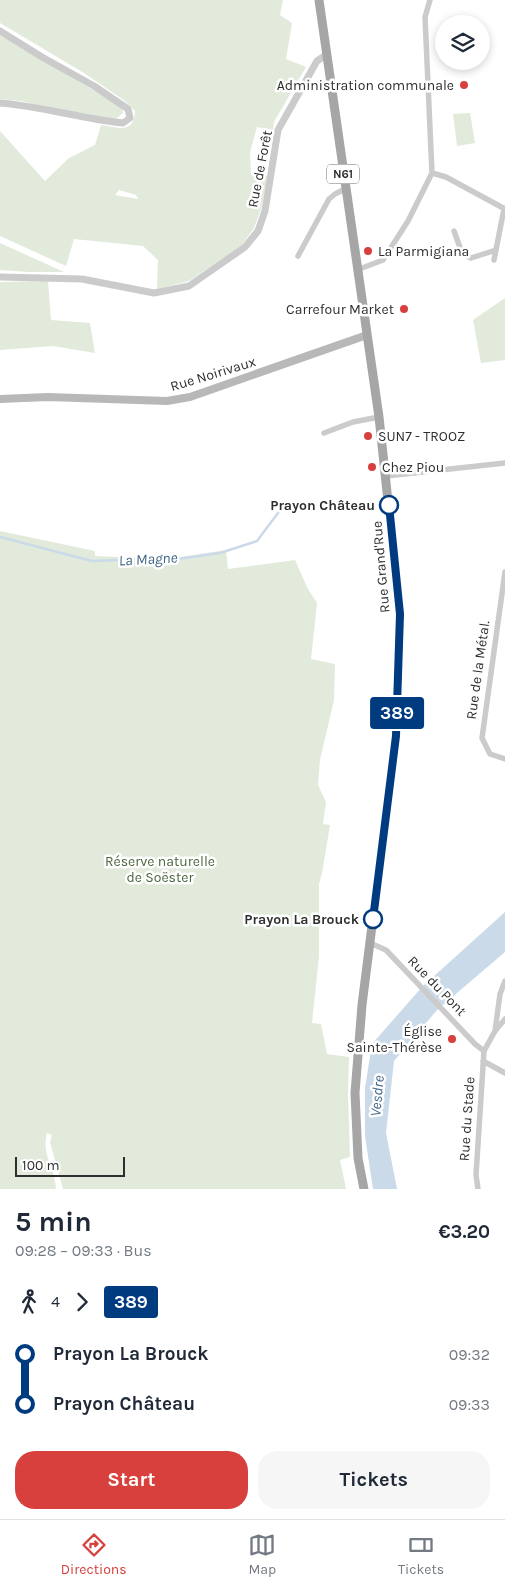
<!DOCTYPE html>
<html lang="en">
<head>
<meta charset="utf-8">
<style>
	:root { --surface:#fff; --page:#f6f6f7; --text:#1f2937; --muted:#747a83; --line:#e0e1e3; --accent:#d7403d }
	body { margin:0; font-family:Karla,sans-serif; background:var(--page); color:var(--text); height:100vh; display:flex; flex-direction:column; font-size:19px; white-space:nowrap }
	* { box-sizing:border-box; margin:0 }
	p { font-size:16px; color:var(--muted) }
	.icon { flex:none; width:28px; height:28px; fill:none; stroke:currentColor; stroke-width:2; stroke-linecap:round; stroke-linejoin:round }
	.map { position:relative; height:1189px; overflow:hidden }
	.sheet { display:flex; flex-direction:column; background:var(--surface); flex:1 }
	.sheet>* { flex:none }
	.badge { padding:0 10px; border-radius:4px; font-size:18px; line-height:32px }
	.tools { position:absolute; left:435px; top:15px; display:grid; gap:10px }
	.tools a { display:grid; place-items:center; width:55px; height:55px; border-radius:50%; background:var(--surface); box-shadow:0 2px 8px #0003; font-size:25px }
	.scale { position:absolute; left:15px; bottom:12px; width:110px; box-sizing:border-box; padding-left:5px; border:2px solid #2e2e2e; border-top:0; font-size:14px; line-height:18px; white-space:nowrap; color:#2e2e2e; -webkit-text-stroke:4px #fff; paint-order:stroke }
	.map>.badge { position:absolute; translate:-50% -50%; box-shadow:0 0 0 2px #fff }
	.legs { display:flex; align-items:center; gap:8px; height:55px; padding:0 15px; font-size:16px }
	.legs p { margin-inline-start:auto }
	.headline { display:flex; align-items:center; justify-content:space-between; height:85px; padding:0 15px }
	h1 { font-size:28px; font-weight:700; line-height:38px }
	.button { display:flex; gap:10px; margin-top:auto; padding:10px 15px }
	.button a { flex:1; height:58px; border-radius:20px; background:var(--accent); color:#fff; font-size:20px; font-weight:700; line-height:58px; text-align:center }
	.button a+a { background:var(--page); color:var(--text) }
	ul { padding:0 15px; list-style:none }
	li { display:flex; align-items:center; gap:18px; height:50px; font-size:19px }
	li i { display:grid; place-items:center; width:8px; height:100%; margin:0 6px; background:currentColor }
	li i::after { content:''; width:12px; height:12px; margin:-6px; border:4px solid; border-radius:50%; background:var(--surface) }
	li p { margin-inline-start:auto }
	li:first-child i { background:linear-gradient(#0000 50%,currentColor 0) }
	li:last-child i { background:linear-gradient(currentColor 50%,#0000 0) }
	.dock { display:flex; justify-content:space-around; align-items:center; height:70px; border-top:1px solid var(--line); background:var(--surface); font-size:14px; color:var(--muted) }
	.dock a { display:grid; justify-items:center; gap:2px }
	.dock .current { color:var(--accent) }
	.map>svg:first-child { display:block }
</style>
</head>
<body>
<div class="map">
<svg width="505" height="1189" viewBox="0 0 505 1189">
	<rect width="100%" height="100%" fill="#fff"/>
	<path fill="#e2eadc" fill-rule="evenodd" d="M0,0H283L280,15L292,23L286,59L306,67L274,122L273,130L257,127L250,152L251,174L268,176L261,209L254,228L241,246L189,281L157,289L158,260L143,246L74,239L66,266L0,236V131L45,181L69,158L95,145L101,125C117,127 134,135 135,111L125,101L84,73L0,23ZM119,190L136,195L138,199L115,195Z
		M0,35L122,107L123,113L117,118H104L20,101L0,99Z
		M470,113L475,143L457,146L453,114Z
		M0,243L64,272H29L0,270Z
		M48,281L51,320L90,323L95,353L53,346L0,350V282Z
		M505,298V360L481,363L473,320Z
		M0,531L95,551V556L167,559L226,550L228,569L295,560L308,589L317,603L311,659L335,664L334,700L320,760L318,785L326,802L323,824L330,825L322,873L319,884V956L312,1023L321,1024L327,1054L349,1057L348,1093L350,1157L340,1160L346,1189H63L50,1142L52,1135L47,1133C41,1155 55,1167 56,1189H0Z"/>
	<path fill="#cadae9" d="M505,912V952L437,1010L394,1061L386,1133L397,1189H373L365,1136V1088L372,1044L422,987Z"/>
	<g fill="none" stroke-linecap="round" stroke-linejoin="round">
		<path stroke="#cadae9" stroke-width="2.5" d="M0,537L92,561L121,560L164,561L220,553L257,541L281,509"/>
		<path stroke="#cbcbcb" stroke-width="5.5" d="M432,173L446,177L505,209
			M454,231L462,253L471,258L496,250
			M298,256L329,199L335,194L345,189
			M494,260L504,209
			M357,270L383,260L408,221L432,173L425,17L430,0
			M324,433L353,422L379,417
			M386,476L505,463
			M505,572L482,738L490,754L505,759
			M370,943L386,950L475,1044L484,1051
			M495,1031L500,994L505,981
			M483,1061L505,1073
			M478,1189L476,1175L484,1051L495,1031L505,1019"/>
		<path stroke="#cbcbcb" stroke-width="7" d="M0,31L42,57L94,86L128,109L130,118L123,123C82,119 41,106 0,103
			M0,277L82,279L154,293L189,286L245,247L258,231L265,211L278,130L317,61L326,55"/>
		<path stroke="#b8b8b8" stroke-width="8" d="M0,399L48,397L167,401L190,397L367,335"/>
		<path stroke="#a6a6a6" stroke-width="9" d="M319,0L379,417L400,614L396,736L362,1005L355,1093L358,1158L364,1189"/>
	</g>
	<g fill="none" stroke-linecap="round" stroke-linejoin="round">
		<defs>
			<path id="line-1" d="M373,919L396,736L400,614L389,505"/>
		</defs>
		<use href="#line-1" stroke="#fff" stroke-width="11"/>
		<use href="#line-1" stroke="#003b80" stroke-width="8"/>
	</g>
	<g fill="#d7403d" stroke="#fff" stroke-width="2">
		<circle cx="464" cy="85" r="5"/>
		<circle cx="368" cy="251" r="5"/>
		<circle cx="404" cy="309" r="5"/>
		<circle cx="368" cy="436" r="5"/>
		<circle cx="372" cy="467" r="5"/>
		<circle cx="452" cy="1039" r="5"/>
	</g>
	<g fill="#fff" stroke="#003b80" stroke-width="2.5">
		<circle cx="389" cy="505" r="9"/>
		<circle cx="373" cy="919" r="9"/>
	</g>
	<g text-anchor="middle" dominant-baseline="central" stroke-width="5" stroke-linejoin="round" paint-order="stroke">
		<rect fill="#fff" stroke="#6d6d6d" stroke-width="1" x="327" y="164.5" width="32" height="19" rx="4"/>
		<g font-size="12" font-weight="bold" fill="#2e2e2e">
			<text x="343" y="174">N61</text>
		</g>
		<g font-size="14" fill="#2e2e2e" stroke="#fff" text-anchor="end">
			<text x="454" y="85">Administration communale</text>
			<text x="378" y="251" text-anchor="start">La Parmigiana</text>
			<text x="394" y="309">Carrefour Market</text>
			<text x="378" y="436" text-anchor="start">SUN7 - TROOZ</text>
			<text x="382" y="467" text-anchor="start">Chez Piou</text>
			<text x="442" y="1031">Église<tspan x="442" dy="16">Sainte-Thérèse</tspan></text>
		</g>
		<g font-size="14" fill="#2e2e2e" stroke="#fff">
			<text transform="translate(260 169) rotate(-79)">Rue de Forêt</text>
			<text transform="translate(213 374) rotate(-17)">Rue Noirivaux</text>
			<text transform="translate(381 567) rotate(-95)">Rue Grand'Rue</text>
			<text transform="translate(478 670) rotate(-82)">Rue de la Métal.</text>
			<text transform="translate(437 986) rotate(46)">Rue du Pont</text>
			<text transform="translate(467 1119) rotate(-86)">Rue du Stade</text>
		</g>
		<g font-size="14" font-weight="bold" fill="#2e2e2e" stroke="#fff" text-anchor="end">
			<text x="375" y="505">Prayon Château</text>
			<text x="359" y="919">Prayon La Brouck</text>
		</g>
		<g font-size="14" fill="#4d663f" stroke="#fff">
			<text x="160" y="861">Réserve naturelle<tspan x="160" dy="16">de Soëster</tspan></text>
		</g>
		<g font-size="15" font-style="italic" fill="#426789" stroke="#fff">
			<text transform="translate(148 559) rotate(-3)">La Magne</text>
			<text transform="translate(377 1096) rotate(-85)">Vesdre</text>
		</g>
	</g>
</svg>
<div class="tools">
<a><svg class="icon" aria-label="layers" viewBox="0 0 24 24"><path d="M12 4l9 5-9 5-9-5zM3 14l9 5 9-5"/></svg></a>
</div>
<div class="scale">100 m</div>
<b class="badge" style="left:397px;top:713px;background:#003b80;color:#fff">389</b>
</div>
<section class="sheet">
<div class="headline"><div><h1>5 min</h1><p>09:28 – 09:33 · Bus</p></div><b>€3.20</b></div>
<div class="legs"><svg class="icon" aria-label="walk" viewBox="0 0 24 24"><circle cx="13" cy="4" r="2"/><path d="M13 8l-2 6 4 7M11 14l-3 7M7 12l3-4h3l4 4"/></svg>4<svg class="icon" aria-label="forward" viewBox="0 0 24 24"><path d="M9 5l7 7-7 7"/></svg><b class="badge" style="background:#003b80;color:#fff">389</b></div>
<ul>
<li><i style="color:#003b80"></i><b>Prayon La Brouck</b><p>09:32</p></li>
<li><i style="color:#003b80"></i><b>Prayon Château</b><p>09:33</p></li>
</ul>
<div class="button"><a>Start</a><a>Tickets</a></div>
</section>
<nav class="dock">
<a class="current"><svg class="icon" aria-label="directions" viewBox="0 0 24 24"><path d="M12 3l9 9-9 9-9-9zM9 14v-3h6M13 9l2 2-2 2"/></svg>Directions</a>
<a><svg class="icon" aria-label="map" viewBox="0 0 24 24"><path d="M3 6l6-2 6 2 6-2v14l-6 2-6-2-6 2zM9 4v14M15 6v14"/></svg>Map</a>
<a><svg class="icon" aria-label="tickets" viewBox="0 0 24 24"><path d="M3 7h18v10H3zM15 7v10"/></svg>Tickets</a>
</nav>
</body>
</html>
